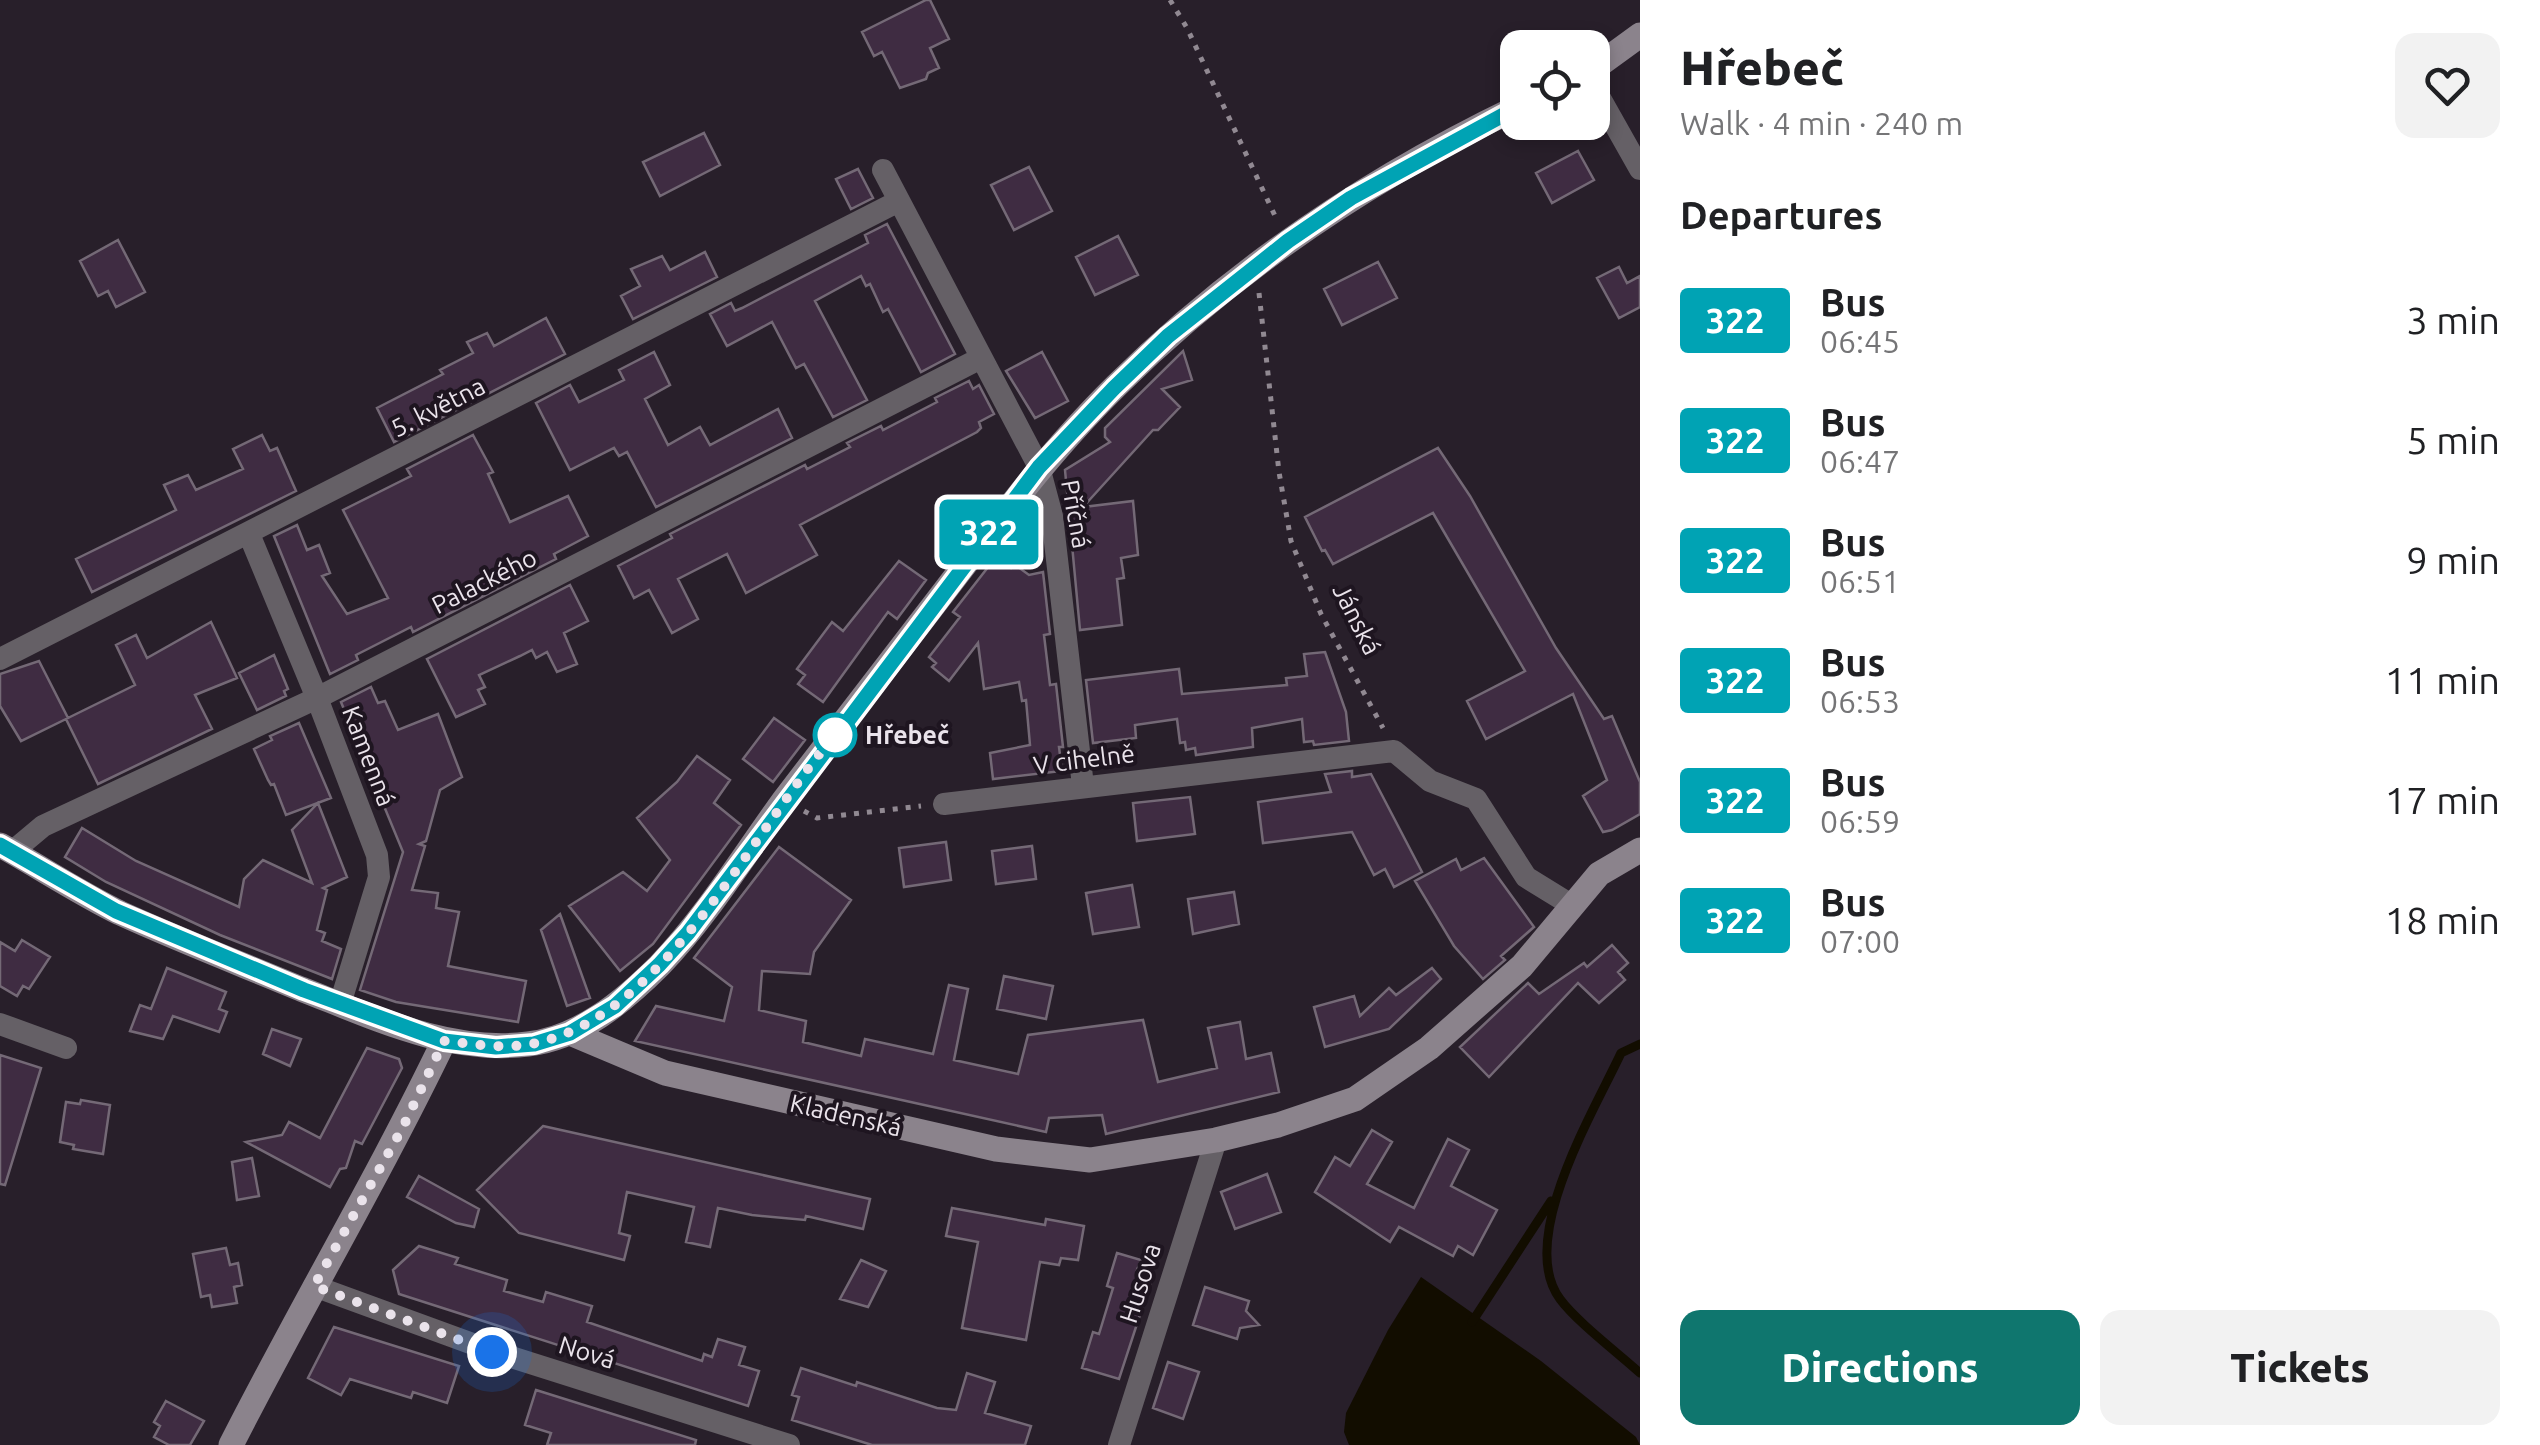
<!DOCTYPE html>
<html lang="en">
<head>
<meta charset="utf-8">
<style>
	:root { --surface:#fff; --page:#f2f2f2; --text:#202124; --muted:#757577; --accent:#0f766e }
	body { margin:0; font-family:Ubuntu,sans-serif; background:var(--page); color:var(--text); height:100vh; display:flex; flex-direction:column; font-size:38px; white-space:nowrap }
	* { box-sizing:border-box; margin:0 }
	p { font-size:32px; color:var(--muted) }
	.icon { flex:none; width:55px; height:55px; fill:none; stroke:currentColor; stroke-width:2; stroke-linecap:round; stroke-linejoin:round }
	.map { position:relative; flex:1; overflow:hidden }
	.sheet { display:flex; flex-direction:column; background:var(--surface); width:900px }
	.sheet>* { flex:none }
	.badge { padding:0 20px; border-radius:8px; font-size:35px; line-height:65px }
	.controls { position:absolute; left:1500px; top:30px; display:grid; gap:20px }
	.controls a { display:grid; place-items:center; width:110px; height:110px; border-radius:20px; background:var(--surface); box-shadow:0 5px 15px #0003; font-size:50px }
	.you { position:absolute; width:50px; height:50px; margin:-25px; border:8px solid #fff; border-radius:50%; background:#1a73e8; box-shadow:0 0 0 15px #1a73e833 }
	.map>.badge { position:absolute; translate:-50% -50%; box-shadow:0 0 0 5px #fff }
	h2 { padding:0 40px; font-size:38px; line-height:90px }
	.round { display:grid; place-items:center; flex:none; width:105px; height:105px; border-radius:20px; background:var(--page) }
	.summary { display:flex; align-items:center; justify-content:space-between; height:170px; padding:0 40px }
	h1 { font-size:48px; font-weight:800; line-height:75px }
	.button { display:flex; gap:20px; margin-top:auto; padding:20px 40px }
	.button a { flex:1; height:115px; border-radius:20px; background:var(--accent); color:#fff; font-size:40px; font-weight:800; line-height:115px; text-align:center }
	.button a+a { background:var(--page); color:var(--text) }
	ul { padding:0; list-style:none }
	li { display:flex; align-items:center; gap:30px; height:120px; padding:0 40px }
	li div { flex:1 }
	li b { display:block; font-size:38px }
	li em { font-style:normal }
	li .badge { min-width:110px; font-weight:700; text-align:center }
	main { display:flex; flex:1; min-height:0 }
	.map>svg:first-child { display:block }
</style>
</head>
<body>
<main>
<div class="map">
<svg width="1640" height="1445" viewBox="0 0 1640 1445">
	<rect width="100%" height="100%" fill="#281f2a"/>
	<path fill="#120d00" d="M1421,1277L1541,1361L1636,1437L1640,1445H1349L1344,1432L1346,1413L1388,1330Z"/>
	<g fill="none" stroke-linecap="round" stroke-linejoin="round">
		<path stroke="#120d00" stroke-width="9" d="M1640,1044L1621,1053C1594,1111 1516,1240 1560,1299C1576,1321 1618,1353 1640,1373
			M1472,1322L1551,1201"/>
	</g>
	<path fill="#3f2c42" stroke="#746976" stroke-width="2.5" d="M926,0H930L949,39L930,48L939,68L928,73L926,79L900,88L882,52L874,56L862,32Z
		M704,133L720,165L660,196L643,162Z
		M1578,151L1594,180L1552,203L1536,173Z
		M1029,167L1052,211L1014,230L991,185Z
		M858,169L873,198L851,209L836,179Z
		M887,224L955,354L921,372L888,309L883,312L870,284L866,286L861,276L815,301L867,400L833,417L804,364L796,368L772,322L727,346L710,314L731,303L735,311L742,308L868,243L865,235Z
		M1118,236L1138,275L1095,295L1076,257Z
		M118,240L145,292L116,307L108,291L98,296L80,261Z
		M705,252L717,277L633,319L621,296L640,286L631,269L662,256L670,270Z
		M1378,262L1397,298L1342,325L1324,289Z
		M1619,267L1627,283L1640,276V307L1619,318L1597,278Z
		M546,318L565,354L394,442L377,408L443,374L440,370L473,353L467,342L487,333L494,346Z
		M1183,351L1192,380L1162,389L1180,407L1158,430H1153L1083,507L1133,501L1138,555L1121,558L1124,578L1117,579L1122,625L1080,630L1065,470L1110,442L1105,437V428Z
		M654,352L670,385L645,399L668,445L700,427L710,445L778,409L792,438L656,507L627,452L619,456L614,448L570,470L536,403L570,385L579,402L624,380L619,370Z
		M1042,352L1068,401L1035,418L1006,371Z
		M969,381L973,389L979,385L994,414L979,422L981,428L977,432L800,525L817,555L746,593L727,554L678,579L698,619L672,633L649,590L634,598L618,566L672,538L670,534L805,465L807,469L850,447L847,443L881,426L883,430L937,402L935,398Z
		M262,435L270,451L277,448L296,491L92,592L76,559L176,510L164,485L188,475L196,490L243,469L233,449Z
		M473,435L493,472L488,474L510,522L568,496L588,536L554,554L556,559L413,632L411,627L356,655L358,660L330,674L274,536L297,525L307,550L319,545L330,573L322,576L347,614L388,598L343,510L411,476L407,469Z
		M1438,448L1470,496L1556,648L1604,719L1612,716L1640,782V814L1612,830L1603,832L1583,796L1607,780L1573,694L1486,739L1467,701L1525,671L1433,513L1333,564L1325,550L1322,551L1305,517Z
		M996,557L1011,568L1014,564L1029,575L1043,572L1050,634L1044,635L1050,685L1056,684L1063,747H1059L1062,771L993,779L990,753L1030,745L1026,700L1022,701L1019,682L984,689L978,643L949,681L932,667L936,663L929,657L960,617L953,612Z
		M899,561L926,580L897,619L888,612L823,702L798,684L805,675L797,669L832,622L843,631Z
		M570,585L588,621L564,633L577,664L557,672L547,652L536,658L532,650L520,656L479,675L485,687L478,690L485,704L456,717L427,659Z
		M211,622L237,678L195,695L212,729L98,784L66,719L135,685L116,645L136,635L147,658Z
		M1325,652L1346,712L1349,741L1314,745L1313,741L1304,742L1302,719L1252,728L1253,747L1196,755L1195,748L1186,750L1185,742L1180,743L1177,719L1135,725L1136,738L1093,743L1086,680L1179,669L1182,694L1287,685L1286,678L1307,676L1304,654Z
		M274,655L288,689L284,691L286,696L257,710L239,673Z
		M39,661L68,718L21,741L0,706V674Z
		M371,687L378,703L385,701L398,730L438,714L462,777L440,790L426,841L419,844L425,846L412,890L438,893L436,908L459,912L448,966L526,981L518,1022L396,1002L360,990L403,852L341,702Z
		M774,718L805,740L773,782L743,759Z
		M299,723L331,798L286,815L274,784L271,785L268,780L254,749L272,740L270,736Z
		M697,756L730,780L714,803L741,825L653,944L620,971L569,906L623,872L647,891L670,860L637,818L677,782Z
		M1352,771V777L1371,774L1422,872L1394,887L1385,869L1374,875L1352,832L1263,843L1258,802L1331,792L1325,774Z
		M1190,797L1195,834L1137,841L1133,803Z
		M318,803L347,877L323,888L327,890L317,930L325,933L322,941L341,949L332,979L220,935L106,882L65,857L82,828L136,861L239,907L244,879L263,860L312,883L292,830Z
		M946,842L951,880L904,887L899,848Z
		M1032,846L1036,879L996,884L992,851Z
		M779,847L851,900L814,952L810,974L762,971L759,1010L806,1021L803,1042L861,1056L865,1039L933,1054L949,985L968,989L954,1060L1018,1074L1028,1035L1143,1020L1158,1082L1217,1068L1208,1028L1240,1022L1246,1059L1271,1053L1279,1092L1106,1134L1102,1115L1049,1118L1046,1132L635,1041L656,1006L724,1021L732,987L694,958Z
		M1484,858L1534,927L1501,956L1505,960L1483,979L1454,946L1415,881L1456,859L1461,870Z
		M1132,885L1139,927L1093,934L1086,893Z
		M1234,892L1239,924L1193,934L1188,899Z
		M560,914L590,998L567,1006L541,930Z
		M22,940L50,957L29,989L23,986L17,996L0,986V942L15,951Z
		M1612,945L1628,963L1618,972L1625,980L1599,1003L1578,983L1489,1077L1460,1047L1528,983L1539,994L1584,963L1587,967Z
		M167,968L226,992L219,1009L227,1012L219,1032L173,1016L163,1039L130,1031L140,1005L151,1009Z
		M1432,968L1441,979L1389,1029L1325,1047L1314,1007L1354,996L1360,1016L1389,988L1396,995Z
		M1004,976L1053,986L1046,1019L997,1009Z
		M272,1029L301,1039L290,1066L263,1054Z
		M367,1048L399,1059L402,1068L362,1144L355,1141L346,1168L340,1169L330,1187L246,1142L282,1135L289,1122L320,1138Z
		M0,1055L41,1068L5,1185L0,1184Z
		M81,1100L110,1105L103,1154L73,1149L74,1145L60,1142L66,1102L80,1104Z
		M543,1126L870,1199L863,1229L806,1216L805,1220L752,1215L718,1208L710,1247L686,1242L694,1207L627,1192L619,1233L630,1236L624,1260L519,1233L477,1190Z
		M1372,1130L1392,1142L1367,1184L1414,1208L1448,1139L1469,1150L1451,1186L1497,1210L1473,1255L1458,1246L1453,1256L1399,1227L1390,1242L1315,1192L1335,1157L1350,1166Z
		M252,1158L259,1196L237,1200L232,1162Z
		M1267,1174L1281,1212L1235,1229L1221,1192Z
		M419,1176L479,1209L474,1227L456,1223L407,1197Z
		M952,1208L1045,1225L1046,1219L1084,1226L1078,1260L1061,1258L1059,1265L1040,1262L1026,1340L962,1328L978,1242L946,1236Z
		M419,1246L458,1258L455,1264L507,1280L504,1291L543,1302L546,1292L592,1306L587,1322L702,1361L704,1354L712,1357L718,1339L745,1347L739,1365L759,1371L748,1406L399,1294L393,1270Z
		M226,1248L230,1265L238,1263L242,1285L234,1287L237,1303L212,1307L210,1295L201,1297L193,1254Z
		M1117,1253L1141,1260L1137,1270L1153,1275L1119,1379L1082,1368L1093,1332L1099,1334L1113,1288L1107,1286Z
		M861,1260L886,1271L868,1307L840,1299Z
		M1205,1287L1249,1301L1246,1311L1259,1325L1240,1328L1237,1339L1193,1325Z
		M334,1327L459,1366L447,1403L413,1392L411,1398L350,1379L341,1395L308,1378Z
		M1168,1362L1199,1372L1183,1419L1153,1408Z
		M801,1368L856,1386L857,1382L937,1408L956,1410L967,1373L995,1382L985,1413L1031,1426L1025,1445H872L792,1420L799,1397L792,1395Z
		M536,1390L696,1440L695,1445H547L551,1433L525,1425Z
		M166,1401L204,1421L190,1445H169L154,1437L160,1426L154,1422Z"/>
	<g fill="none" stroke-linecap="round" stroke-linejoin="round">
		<path stroke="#918992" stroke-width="5" stroke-dasharray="5 8" stroke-linecap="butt" d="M1170,0L1187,28L1276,218
			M1259,293L1279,472L1291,541L1321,614L1383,728
			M804,811L817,818L921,806"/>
		<path stroke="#656066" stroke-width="22" d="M1592,84L1640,169
			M883,170L1039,467L1052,516L1083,786
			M249,534L317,698L377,855L379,877L340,1004
			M0,659L899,201
			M944,804L1394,751L1430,781L1476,799L1526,877L1573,906
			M12,852L43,826L317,698L981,358
			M0,1024L66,1048
			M314,1286L492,1351L789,1445
			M1119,1445L1216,1140"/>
		<path stroke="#8b838c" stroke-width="25" d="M1592,70L1640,35
			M0,845C40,867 79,893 120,913C179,940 241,964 301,989C373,1017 449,1054 528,1044C580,1038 624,1001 660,965C707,916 744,855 784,800C836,732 888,665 940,597C996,524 1050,451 1116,386C1232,271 1370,178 1518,107
			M570,1033L665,1073L996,1149L1090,1160L1216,1140L1278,1125L1355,1099L1429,1048L1522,966L1599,874L1640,850
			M231,1445C300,1309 378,1178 444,1041"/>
	</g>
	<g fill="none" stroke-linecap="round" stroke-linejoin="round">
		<defs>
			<path id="line" d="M0,845L116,911L304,990L444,1041L496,1047L534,1044L570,1033L615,1006L659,965L688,933L1039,467L1114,388L1168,336L1288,241L1351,198L1518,107"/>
		</defs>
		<use href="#line" stroke="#fff" stroke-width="22"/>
		<use href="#line" stroke="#00a3b4" stroke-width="15"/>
		<path stroke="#eae3eb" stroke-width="10" stroke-dasharray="0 18" d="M492,1352L314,1286L403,1127L444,1041C474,1044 506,1050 536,1043C666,1015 753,830 835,735"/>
	</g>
	<circle fill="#fff" stroke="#00a3b4" stroke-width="5" cx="835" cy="735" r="20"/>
	<g text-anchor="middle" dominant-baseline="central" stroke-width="8" stroke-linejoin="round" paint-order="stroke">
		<g font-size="25" fill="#eae3eb" stroke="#1e1520">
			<text transform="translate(438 407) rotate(-27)">5. května</text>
			<text transform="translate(1076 514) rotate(80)">Příčná</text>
			<text transform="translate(484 581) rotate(-27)">Palackého</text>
			<text transform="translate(1357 619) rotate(63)">Jánská</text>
			<text transform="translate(369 756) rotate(69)">Kamenná</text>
			<text transform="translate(1084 759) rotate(-7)">V cihelně</text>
			<text transform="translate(846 1115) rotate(13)">Kladenská</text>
			<text transform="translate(1140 1283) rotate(-72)">Husova</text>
			<text transform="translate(587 1352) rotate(17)">Nová</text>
		</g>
		<g font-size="25" font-weight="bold" fill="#eae3eb" stroke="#1e1520" text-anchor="start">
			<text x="865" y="735">Hřebeč</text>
		</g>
	</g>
</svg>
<div class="controls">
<a><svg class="icon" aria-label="locate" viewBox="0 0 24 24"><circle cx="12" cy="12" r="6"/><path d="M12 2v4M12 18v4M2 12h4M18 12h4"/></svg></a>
</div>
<div class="you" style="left:492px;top:1352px"></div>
<b class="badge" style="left:989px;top:532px;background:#00a3b4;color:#fff">322</b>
</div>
<section class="sheet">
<div class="summary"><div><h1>Hřebeč</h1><p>Walk · 4 min · 240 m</p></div><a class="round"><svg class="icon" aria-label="heart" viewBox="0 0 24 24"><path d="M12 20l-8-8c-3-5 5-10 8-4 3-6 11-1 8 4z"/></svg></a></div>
<h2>Departures</h2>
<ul>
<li><span class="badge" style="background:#00a3b4;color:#fff">322</span><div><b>Bus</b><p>06:45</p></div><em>3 min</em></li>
<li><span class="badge" style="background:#00a3b4;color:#fff">322</span><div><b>Bus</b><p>06:47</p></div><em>5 min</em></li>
<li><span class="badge" style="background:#00a3b4;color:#fff">322</span><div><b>Bus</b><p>06:51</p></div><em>9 min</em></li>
<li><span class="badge" style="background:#00a3b4;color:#fff">322</span><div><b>Bus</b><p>06:53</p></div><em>11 min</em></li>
<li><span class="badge" style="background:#00a3b4;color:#fff">322</span><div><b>Bus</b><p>06:59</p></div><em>17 min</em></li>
<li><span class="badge" style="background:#00a3b4;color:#fff">322</span><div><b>Bus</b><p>07:00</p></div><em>18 min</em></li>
</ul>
<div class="button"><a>Directions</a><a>Tickets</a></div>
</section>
</main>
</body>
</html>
